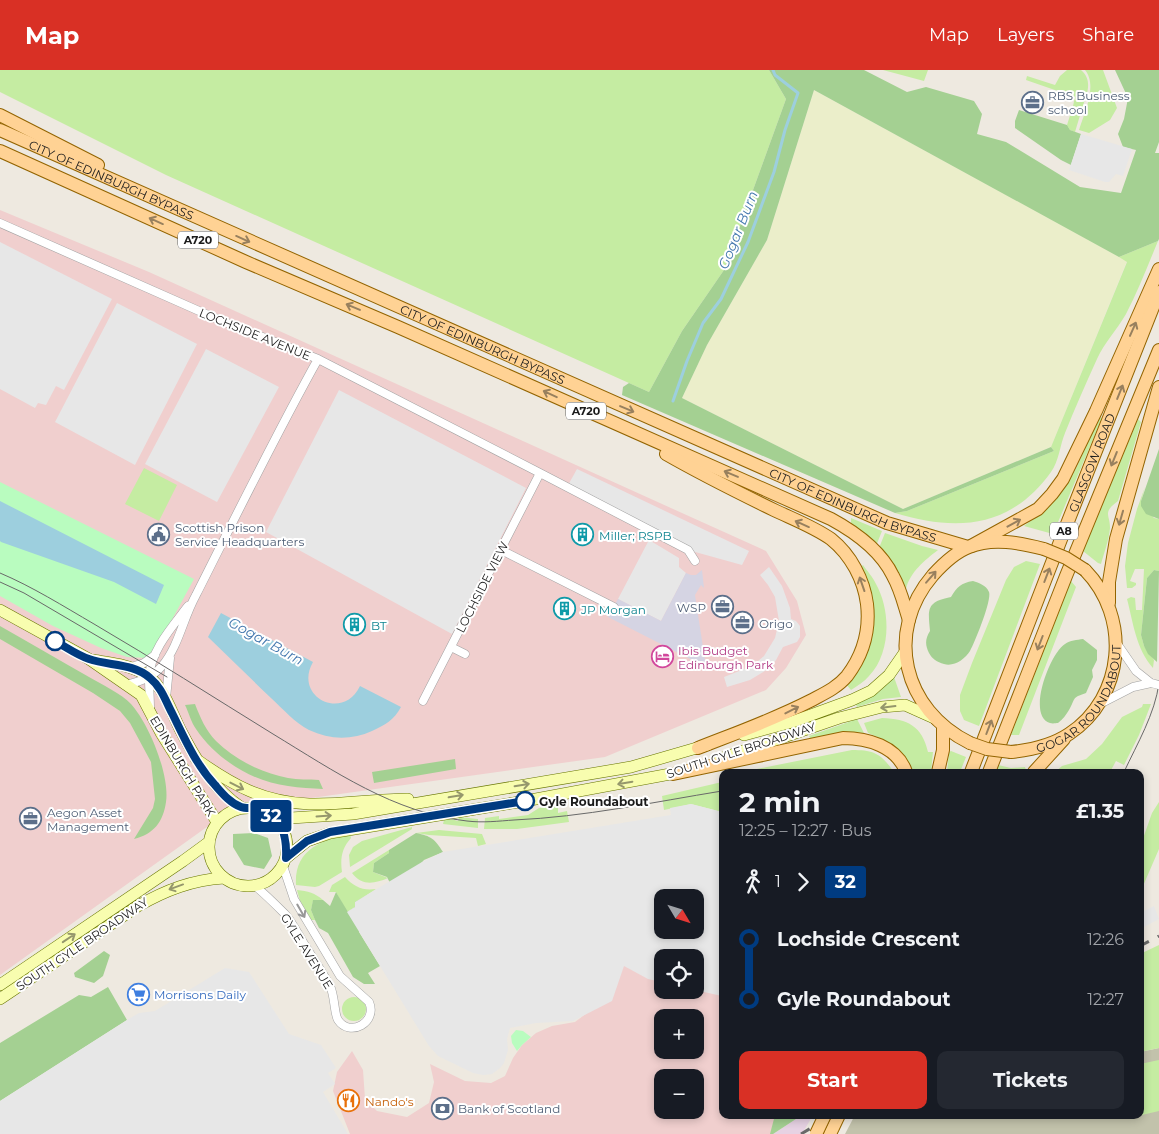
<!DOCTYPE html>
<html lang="en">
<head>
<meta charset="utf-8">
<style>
	:root { --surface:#171b24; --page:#242831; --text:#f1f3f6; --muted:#9ea1a6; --accent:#d93025 }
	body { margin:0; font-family:Montserrat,sans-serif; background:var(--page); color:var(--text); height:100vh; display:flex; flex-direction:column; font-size:19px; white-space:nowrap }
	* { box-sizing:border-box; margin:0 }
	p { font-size:16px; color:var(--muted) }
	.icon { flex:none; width:28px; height:28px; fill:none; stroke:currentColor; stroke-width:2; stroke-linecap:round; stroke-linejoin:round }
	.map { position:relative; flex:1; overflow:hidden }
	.side { position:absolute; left:719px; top:699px; width:425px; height:350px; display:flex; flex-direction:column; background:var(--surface); border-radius:10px; box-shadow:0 2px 8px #0003 }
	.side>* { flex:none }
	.badge { padding:0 10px; border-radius:4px; font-size:18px; line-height:32px }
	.needle { width:32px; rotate:128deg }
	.fabs { position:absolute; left:654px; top:819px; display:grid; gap:10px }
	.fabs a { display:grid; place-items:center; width:50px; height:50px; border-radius:10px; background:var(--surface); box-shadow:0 2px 8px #0003; font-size:25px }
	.map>.badge { position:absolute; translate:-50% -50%; box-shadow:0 0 0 2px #fff }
	.legs { display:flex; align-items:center; gap:8px; height:55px; padding:0 20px; font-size:16px }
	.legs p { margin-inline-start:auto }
	.summary { display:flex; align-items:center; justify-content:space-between; height:85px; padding:0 20px }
	h1 { font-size:28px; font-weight:700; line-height:38px }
	.action { display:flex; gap:10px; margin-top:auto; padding:10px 20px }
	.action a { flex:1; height:58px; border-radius:10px; background:var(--accent); color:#fff; font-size:20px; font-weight:700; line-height:58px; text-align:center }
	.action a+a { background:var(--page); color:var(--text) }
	ul { padding:0 20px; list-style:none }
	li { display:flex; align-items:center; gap:18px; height:60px; font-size:19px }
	li i { display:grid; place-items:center; width:8px; height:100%; margin:0 6px; background:currentColor }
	li i::after { content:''; width:12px; height:12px; margin:-6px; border:4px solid; border-radius:50%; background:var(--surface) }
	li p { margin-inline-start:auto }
	li:first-child i { background:linear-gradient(#0000 50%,currentColor 0) }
	li:last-child i { background:linear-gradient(currentColor 50%,#0000 0) }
	header { display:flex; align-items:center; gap:30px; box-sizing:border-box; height:70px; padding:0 25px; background:var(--accent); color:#fff }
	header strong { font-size:24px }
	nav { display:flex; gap:28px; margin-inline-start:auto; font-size:18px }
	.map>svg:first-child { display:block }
</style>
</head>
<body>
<header>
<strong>Map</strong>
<nav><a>Map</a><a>Layers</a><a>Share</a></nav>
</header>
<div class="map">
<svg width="1159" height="1064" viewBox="0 0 1159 1064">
	<rect width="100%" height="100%" fill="#eee9e0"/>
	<path fill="#f0cfce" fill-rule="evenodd" d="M0,140L149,202L766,481L797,531L806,565L786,598L766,620L605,687L232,739L0,905Z
		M622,893L662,904V920H695V913L722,920V1045H781L773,1064H350L333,1021L337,1002L352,981L363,1000L365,1029L377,1041L407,1047L429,1033L434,1012L430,994L465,1011L491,1013L505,1006L513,988L522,975L536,963L552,956L575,952L608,927ZM662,948H695V980H662ZM662,1008H695V1040H662Z"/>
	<path fill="#e7d2e3" d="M813,1045L802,1064H773L796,1049Z"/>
	<path fill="#c2c2ab" d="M1159,978V1064H845L855,1045H1140V982Z"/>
	<path fill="#ebeeca" d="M814,20L1127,191L1051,377L903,439L682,328L707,275L767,170Z"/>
	<path fill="#c5eca2" d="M0,0H769L786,29L724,200L682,261L649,322L166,105L0,22Z
		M883,0H928L924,11Z
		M1067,0H1081C1094,11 1086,26 1082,39L1073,36L1075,27L1026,10L1027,6L1055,15L1060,6Z
		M1085,0H1103L1117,38L1110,50L1089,63L1079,60C1084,43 1098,16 1085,0Z
		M1072,39L1081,42L1075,62L1070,60L1067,55Z
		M1158,171C1148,195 1138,221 1126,244C1117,260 1104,273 1097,289C1086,313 1075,338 1065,363C1060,375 1059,391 1051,402C1011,458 957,462 895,443L907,441L1054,381L1051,377L1127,192L1119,187Z
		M1098,347L1102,348L1053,464L1024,456C1037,446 1050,436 1061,423C1078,401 1087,372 1098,347Z
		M1138,349L1141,352L1118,431C1102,443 1110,444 1110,458C1109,470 1104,483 1101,494L1098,493L1083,481Z
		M144,398L177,415L159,451L125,434Z
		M1145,417L1141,431L1154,448L1159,449V501L1154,500L1147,508L1141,565L1144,576L1154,590L1153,598C1136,579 1133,552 1127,529L1131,527L1135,528L1136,540H1142L1144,499H1135L1130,511L1136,513V515L1132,518H1127L1125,496L1128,473L1137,439Z
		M851,448L882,461L876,476L851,454Z
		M885,463L922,476L938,480C925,490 910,502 906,519H905L879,478Z
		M1026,491L1040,494L979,656L964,650L960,641V625L972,593L1006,510L1014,497Z
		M863,495C867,501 873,507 876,514C891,541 891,583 869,606C864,612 857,616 851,620L845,613L867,572L858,500Z
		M1071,511L1076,517L1019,665H1011Z
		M894,607L901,627L883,629L857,637L856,634L879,622Z
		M1143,634H1151L1139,665L1124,695L1116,691L1110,702H1055L1062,696L1086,689L1102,674L1122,647L1142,637Z
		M882,648C908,649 922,656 928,682H933L931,702H911C897,682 893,672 868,663L864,653Z
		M857,649L864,663L852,662L811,670L809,666Z
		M852,680C875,680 881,684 894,702H742Z
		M951,681L966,687L960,702H947L949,682Z
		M998,695L1011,698L1025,697L1026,700L1024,702H995Z
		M722,712V742L691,734L664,740L662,726Z
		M1159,732V779L1143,816L1140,813V777L1152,743Z
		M555,736L558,738V743L567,741L569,752L517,759H484L485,748L499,746V749L528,745L539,738Z
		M459,747L478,749V758L443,754L444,750L451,749L458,751Z
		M412,757V759L350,797L349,785L353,777L362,771Z
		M439,760L482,764L486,774L478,776L476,768L429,765L416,763Z
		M350,764L351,768C342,778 340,788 342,802L319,816L315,817L296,815C294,780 321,770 350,764Z
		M389,780V783L374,793L373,802L388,808C374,814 362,816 352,803Z
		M345,807C354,817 363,821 376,819L356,832L355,837L347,842L336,822H329L332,815Z
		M297,820C308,821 315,823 323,830L313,831L311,840L315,850H311L300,831Z
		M1159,875V978L1140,982V884Z
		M342 939a12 12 0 1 1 24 0a12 12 0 1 1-24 0Z
		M1159,990V1041L1129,1048L1128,1045H1140V994Z"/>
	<path fill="#a4d092" d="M769,0H864L907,22L926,17L974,31L982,44L977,64L1006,72L1080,117L1121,123L1136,80L1123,77L1118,64L1124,49L1128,28L1115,0H1159V72L1155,83H1159V169L1158,171L1119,187L814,20L767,170L707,275L682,328L903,439L1051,377L1054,381L907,441L895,443L622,325L623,317L629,313L649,322L682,261L724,200L786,29Z
		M1019,40L1067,55L1070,60L1081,64L1071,95L1061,90L1015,58V51Z
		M1159,379V449L1146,444L1141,436V431Z
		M1154,500L1159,501L1157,592L1148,584L1144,576L1141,565L1147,508Z
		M973,511C979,513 986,515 989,522C992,530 975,572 970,581C965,589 954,597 944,594C937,592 932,589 929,583C925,575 925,569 930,561C928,539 926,532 951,527C957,517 961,513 973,511Z
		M0,556C30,573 59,590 89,607C101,614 122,624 131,634C149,654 170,705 166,732C163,752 154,764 134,769L153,738L155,729L151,692L130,653L120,641L93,623L0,569Z
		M1083,569L1097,580V590L1092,600L1093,607L1086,623C1071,628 1076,628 1069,640C1066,645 1063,649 1058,653C1056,653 1053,654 1050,653C1026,646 1050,583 1065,574C1070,570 1077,570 1083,569Z
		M195,634C200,647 206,661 216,671C235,690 262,703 288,708C298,710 309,709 319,710L323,719C312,718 300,718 288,716C253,712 216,689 196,659C191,652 189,643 185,635Z
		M455,689L456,699L374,713L372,702Z
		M254,763L268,768L272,786L264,799L244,795L233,777V764Z
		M416,763C431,766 435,769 443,782L424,790L359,862L380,896L368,903L375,914H364L353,907L328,863L319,858L315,850L311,840L313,830H323L330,836L336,822L348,842L355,837V832L390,813L387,807L373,802L374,793L389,783V780Z
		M104,881L110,885L103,906L94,913L75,907L74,903Z
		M108,917L127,950L0,1031V973L79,925L91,927Z
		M775,1045H810L796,1049L773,1064H770Z"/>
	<path fill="#b9fcbf" d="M0,412L194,509L162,568L147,588L127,587L101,578L53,556L0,526Z
		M516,960L523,961L531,967L522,975L517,981L512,973L511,966Z"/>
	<path fill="#e7e7e7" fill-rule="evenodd" d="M1081,64L1132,79L1123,106L1116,104L1109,112H1105L1069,100Z
		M0,172L112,229L64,320L56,316L46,335L38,333L35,338L0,319Z
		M117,233L197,274L135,395L55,352Z
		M206,279L279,317L217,432L145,394Z
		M339,320L526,418L452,564L266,462Z
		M577,399L749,481L742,495L688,480L567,417Z
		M649,470L679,488V497L686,503L661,551L618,529Z
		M769,497L782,516L790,538L791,549L796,551L800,556V567L797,572L783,577L776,590L768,599L750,610L727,617L724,607L752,596L764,586L775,568L779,551L775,527L768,515L760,505Z
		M691,734L722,742V926L695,920V888H662V912L648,909L624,896L612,931L573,951L536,953L510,958L507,969L508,980L504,993L500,998L492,1004L483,1005L473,1003L438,986L429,976L347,842L355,837V832L422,792L443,782L671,745L670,738ZM662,828H695V860H662Z
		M1154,836L1159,849L1144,857L1140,843Z
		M225,898L249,902L289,964L321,975L336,998L328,1003L335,1014L323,1022L348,1064H0V1031L127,950L139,943L155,941Z"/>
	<path fill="#d5d4e3" d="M702,500L704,518L701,515L695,525L706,597L608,547L618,529L661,551L686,503L691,505H696Z"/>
	<path fill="#9dcfde" d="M0,431L164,515L156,534L114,512L1,472L0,471Z
		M221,543L313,592C293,627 343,652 360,616L401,637C394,650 385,655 372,661C352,670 330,670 309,660C295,653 283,639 271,628C250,608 229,587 208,567Z"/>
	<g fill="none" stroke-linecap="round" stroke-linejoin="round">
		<path stroke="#9dcfde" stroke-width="3" d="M673,331L687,291L703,253L721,229L748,172L774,102L785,60L798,23L775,5L773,0"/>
		<defs>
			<path id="street" d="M0,153L215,248L318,289L540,403
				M501,480L614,537
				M1116,572L1136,601L1151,613
				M451,577L465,584
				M131,597L144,593L155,585
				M125,615C139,612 152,608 162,596C179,576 183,548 196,525C236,446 275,366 318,289
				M166,628L170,588
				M423,631L540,403L688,480L695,491
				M1100,634L1133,617L1151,613
				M150,639C150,628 149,618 149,608C150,581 172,557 188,536
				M254,815C265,824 275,834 285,844C293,853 299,866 306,877C314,890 323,903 330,916C335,926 334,944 338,950C350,968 378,952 369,932L340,906L294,829L283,796"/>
			<path id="secondary" d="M0,540L89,589L141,625L161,663L217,752
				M93,590C108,593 127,594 141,602C164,613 170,640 181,661C196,690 214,720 242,738
				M744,665L792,652L852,630L871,621L889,605L905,582
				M196,689C232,715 263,732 309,734C342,735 375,729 408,729
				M720,689L839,648L882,637L905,635L934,648
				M209 777a39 39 0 1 1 78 0a39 39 0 1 1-78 0Z
				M275,749L353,744L631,697L707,675
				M286,788L307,771L330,763L525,731L681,702
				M0,915L183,791L209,772
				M0,929L138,836C166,820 192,810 224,808"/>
			<g id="primary">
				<path d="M0,45L98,95"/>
				<path id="s1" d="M0,60L887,453L968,477"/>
				<path d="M0,81L246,192L398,257L831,449C855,462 881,481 893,506C901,520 904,535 909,550"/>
				<path d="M666,384C701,404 737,422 774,440C793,449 814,457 831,469C851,485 864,510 867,534C870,560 863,585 847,606C837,618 823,624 810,631C773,650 736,663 698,678"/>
				<path d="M971,476L1038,439L1052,424L1063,409L1096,341L1159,199"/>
				<path d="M1109,533V512L1116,469L1159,317"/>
				<path d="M970,673C903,640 884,562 933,505C942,495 956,482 969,477C993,467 1020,473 1044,479"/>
				<path id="s2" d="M1011,682C1031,680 1051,676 1069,664C1125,627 1131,547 1085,500"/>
				<path d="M938,702L943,680V657"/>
				<path id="s3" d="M971,702L1063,464L1159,222"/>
				<path d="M989,702L1066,506L1159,280"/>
				<path d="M1034,702L1064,669"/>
				<path d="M673,704L843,668C867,668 897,676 906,702"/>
				<path d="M830,1064L839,1045"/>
			</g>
		</defs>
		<use href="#street" stroke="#a2a2a2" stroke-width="9"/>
		<use href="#secondary" stroke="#677500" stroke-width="12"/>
		<use href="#primary" stroke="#936400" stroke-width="14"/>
		<use href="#street" stroke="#fff" stroke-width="8"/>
		<use href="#secondary" stroke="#f8fdaf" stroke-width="11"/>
		<use href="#primary" stroke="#ffd294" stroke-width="12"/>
		<path stroke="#696969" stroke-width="1" d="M0,503C33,517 63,536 94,554C154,589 213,627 273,664C334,701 394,743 467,751C483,753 499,751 514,750C584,747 654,732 722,721
			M0,512L24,523L167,607
			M1124,702C1137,674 1155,644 1159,613"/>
		<path stroke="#696969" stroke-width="3" stroke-dasharray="10 10" stroke-linecap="butt" d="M1140,876L1159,866
			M801,1064L833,1045"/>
		<defs>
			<path id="street-bridge" d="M1151,613L1159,615"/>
			<path id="primary-bridge" d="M1044,479L1066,488L1085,500
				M970,673L987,679L1011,682
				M816,1064L825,1045"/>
		</defs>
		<use href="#street-bridge" stroke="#a2a2a2" stroke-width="9" stroke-linecap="butt"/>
		<use href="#primary-bridge" stroke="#936400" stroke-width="14" stroke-linecap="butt"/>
		<use href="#street-bridge" stroke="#fff" stroke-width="8"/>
		<use href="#primary-bridge" stroke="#ffd294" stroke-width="12"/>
	</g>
	<defs><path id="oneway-shaft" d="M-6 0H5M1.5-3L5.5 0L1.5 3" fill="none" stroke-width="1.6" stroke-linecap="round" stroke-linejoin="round" transform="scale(1.25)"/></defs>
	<g stroke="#98805e">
		<use href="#oneway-shaft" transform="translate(156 151) rotate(-156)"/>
		<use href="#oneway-shaft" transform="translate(243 169) rotate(24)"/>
		<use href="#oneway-shaft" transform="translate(353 237) rotate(-157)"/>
		<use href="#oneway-shaft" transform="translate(1133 259) rotate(-66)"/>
		<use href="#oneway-shaft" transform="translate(1120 322) rotate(-68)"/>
		<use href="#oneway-shaft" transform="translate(550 324) rotate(-155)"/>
		<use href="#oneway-shaft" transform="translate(627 339) rotate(23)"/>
		<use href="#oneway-shaft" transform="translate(1114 389) rotate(112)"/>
		<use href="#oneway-shaft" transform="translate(731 404) rotate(-157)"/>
		<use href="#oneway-shaft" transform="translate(1121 448) rotate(106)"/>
		<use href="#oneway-shaft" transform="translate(1014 453) rotate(-29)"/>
		<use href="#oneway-shaft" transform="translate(802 454) rotate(-156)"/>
		<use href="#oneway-shaft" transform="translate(1047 505) rotate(-69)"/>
		<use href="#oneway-shaft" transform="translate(931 507) rotate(-49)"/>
		<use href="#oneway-shaft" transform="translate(862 514) rotate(-109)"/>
		<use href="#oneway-shaft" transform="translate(1040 573) rotate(111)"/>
		<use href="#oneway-shaft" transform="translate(792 640) rotate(-27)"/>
		<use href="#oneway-shaft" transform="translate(989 657) rotate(-69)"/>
	</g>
	<g stroke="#95976c">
		<use href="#oneway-shaft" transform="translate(888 637) rotate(173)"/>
		<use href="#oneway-shaft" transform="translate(625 713) rotate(170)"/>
		<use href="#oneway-shaft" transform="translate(522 715) rotate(-9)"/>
		<use href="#oneway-shaft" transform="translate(237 716) rotate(27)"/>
		<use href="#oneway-shaft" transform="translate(456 726) rotate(-10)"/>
		<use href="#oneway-shaft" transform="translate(324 746) rotate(-4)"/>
		<use href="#oneway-shaft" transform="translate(176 817) rotate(160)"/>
		<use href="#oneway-shaft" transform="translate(69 868) rotate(-34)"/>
	</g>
	<use stroke="#989898" href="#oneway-shaft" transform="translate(301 841) rotate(60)"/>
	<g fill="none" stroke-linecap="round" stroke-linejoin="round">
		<defs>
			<path id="line-1" d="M55,571C66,577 77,585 89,589C109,596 133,593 150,608C162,618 165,630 172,643C184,667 196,695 215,715C222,723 230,733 241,737C246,739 253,737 259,739C283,746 287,767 286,788L307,771L330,762L525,731"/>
		</defs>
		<use href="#line-1" stroke="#fff" stroke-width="11"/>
		<use href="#line-1" stroke="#003b80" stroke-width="8"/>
	</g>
	<defs>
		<symbol id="office-ring" viewBox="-11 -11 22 22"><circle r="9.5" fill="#fff" stroke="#5c6f8a" stroke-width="1.5"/><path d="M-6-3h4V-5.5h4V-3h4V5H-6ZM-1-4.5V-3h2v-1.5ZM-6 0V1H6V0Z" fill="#5c6f8a"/></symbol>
		<symbol id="civic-ring" viewBox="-11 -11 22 22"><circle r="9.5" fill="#fff" stroke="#5c6f8a" stroke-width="1.5"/><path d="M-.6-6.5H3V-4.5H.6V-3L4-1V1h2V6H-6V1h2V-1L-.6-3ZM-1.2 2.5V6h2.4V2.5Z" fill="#5c6f8a"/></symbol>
		<symbol id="building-ring" viewBox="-11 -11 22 22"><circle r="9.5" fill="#fff" stroke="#0f9aa8" stroke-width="1.5"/><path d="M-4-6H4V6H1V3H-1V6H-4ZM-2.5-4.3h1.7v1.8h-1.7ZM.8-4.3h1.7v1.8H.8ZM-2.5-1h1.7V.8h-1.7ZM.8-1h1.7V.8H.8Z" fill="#0f9aa8"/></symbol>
		<symbol id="hotel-ring" viewBox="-11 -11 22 22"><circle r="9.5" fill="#fff" stroke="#d1479c" stroke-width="1.5"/><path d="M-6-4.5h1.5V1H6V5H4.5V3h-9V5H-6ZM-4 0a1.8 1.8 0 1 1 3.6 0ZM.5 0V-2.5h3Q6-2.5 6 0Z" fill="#d1479c"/></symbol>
		<symbol id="supermarket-ring" viewBox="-11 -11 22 22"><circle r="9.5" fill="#fff" stroke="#3f7fe0" stroke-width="1.5"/><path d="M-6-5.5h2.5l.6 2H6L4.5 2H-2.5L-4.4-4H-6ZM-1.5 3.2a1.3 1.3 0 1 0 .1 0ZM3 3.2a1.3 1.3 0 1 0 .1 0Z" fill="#3f7fe0"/></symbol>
		<symbol id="restaurant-ring" viewBox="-11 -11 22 22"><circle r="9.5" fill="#fff" stroke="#e8710a" stroke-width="1.5"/><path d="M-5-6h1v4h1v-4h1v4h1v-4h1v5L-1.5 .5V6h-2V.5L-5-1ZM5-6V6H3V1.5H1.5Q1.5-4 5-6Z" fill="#e8710a"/></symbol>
		<symbol id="bank-ring" viewBox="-11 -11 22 22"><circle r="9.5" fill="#fff" stroke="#5c6f8a" stroke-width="1.5"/><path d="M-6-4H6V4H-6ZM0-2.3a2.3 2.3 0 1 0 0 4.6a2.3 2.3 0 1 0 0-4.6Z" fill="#5c6f8a"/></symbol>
	</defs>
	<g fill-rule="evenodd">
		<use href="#office-ring" x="1020" y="20" width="25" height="25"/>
		<use href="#civic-ring" x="146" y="452" width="25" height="25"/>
		<use href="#building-ring" x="570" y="452" width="25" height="25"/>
		<use href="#office-ring" x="710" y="524" width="25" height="25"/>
		<use href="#building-ring" x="552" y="526" width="25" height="25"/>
		<use href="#office-ring" x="730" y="540" width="25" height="25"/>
		<use href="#building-ring" x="342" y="542" width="25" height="25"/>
		<use href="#hotel-ring" x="650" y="574" width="25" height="25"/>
		<use href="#office-ring" x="18" y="736" width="25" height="25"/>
		<use href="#supermarket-ring" x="126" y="912" width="25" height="25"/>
		<use href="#restaurant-ring" x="336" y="1018" width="25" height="25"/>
		<use href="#bank-ring" x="430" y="1026" width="25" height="25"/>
	</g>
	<g fill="#fff" stroke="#003b80" stroke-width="2.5">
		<circle cx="55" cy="571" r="9"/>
		<circle cx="525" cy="731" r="9"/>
	</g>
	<g text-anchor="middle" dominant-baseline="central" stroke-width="4" stroke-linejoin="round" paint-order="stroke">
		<g fill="#fff" stroke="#5f5f5f" stroke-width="1">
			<rect x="178" y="161.5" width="40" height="17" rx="4"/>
			<rect x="566" y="332.5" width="40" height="17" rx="4"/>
			<rect x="1050" y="452.5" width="28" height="17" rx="4"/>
		</g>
		<g font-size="11" font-weight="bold" fill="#1b1b1b">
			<text x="198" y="170">A720</text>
			<text x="586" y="341">A720</text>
			<text x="1064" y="461">A8</text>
		</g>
		<g font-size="12" fill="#4e5e75" stroke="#fff" text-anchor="start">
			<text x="1048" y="25">RBS Business<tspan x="1048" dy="14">school</tspan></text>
			<text x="175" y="457">Scottish Prison<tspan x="175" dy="14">Service Headquarters</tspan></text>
			<text x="706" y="537" text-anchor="end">WSP</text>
			<text x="759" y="553">Origo</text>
			<text x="47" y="742">Aegon Asset<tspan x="47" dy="14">Management</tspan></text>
			<text x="458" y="1038">Bank of Scotland</text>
		</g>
		<g font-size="12" fill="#1b1b1b" stroke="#fff">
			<text stroke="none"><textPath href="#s1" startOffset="122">CITY OF EDINBURGH BYPASS</textPath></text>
			<text transform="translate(255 264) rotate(22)">LOCHSIDE AVENUE</text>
			<text stroke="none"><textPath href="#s1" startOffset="528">CITY OF EDINBURGH BYPASS</textPath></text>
			<text stroke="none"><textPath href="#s3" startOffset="332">GLASGOW ROAD</textPath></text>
			<text stroke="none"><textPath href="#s1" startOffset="932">CITY OF EDINBURGH BYPASS</textPath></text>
			<text transform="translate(482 517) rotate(-63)">LOCHSIDE VIEW</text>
			<text stroke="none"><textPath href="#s2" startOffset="96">GOGAR ROUNDABOUT</textPath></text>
			<text transform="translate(741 680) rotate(-18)">SOUTH GYLE BROADWAY</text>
			<text transform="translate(183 696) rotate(59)">EDINBURGH PARK</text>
			<text transform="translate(82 874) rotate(-34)">SOUTH GYLE BROADWAY</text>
			<text transform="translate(307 881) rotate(58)">GYLE AVENUE</text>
		</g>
		<g font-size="12" fill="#0d838f" stroke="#fff" text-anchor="start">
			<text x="599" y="465">Miller; RSPB</text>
			<text x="581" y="539">JP Morgan</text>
			<text x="371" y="555">BT</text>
		</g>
		<g font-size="12" fill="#b23c85" stroke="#fff" text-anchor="start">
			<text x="678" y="580">Ibis Budget<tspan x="678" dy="14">Edinburgh Park</tspan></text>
		</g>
		<g font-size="12" font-weight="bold" fill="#1b1b1b" stroke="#fff" text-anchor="start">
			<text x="539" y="731">Gyle Roundabout</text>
		</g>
		<g font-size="12" fill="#366cbe" stroke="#fff" text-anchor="start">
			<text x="154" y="924">Morrisons Daily</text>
		</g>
		<g font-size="12" fill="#c56008" stroke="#fff" text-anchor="start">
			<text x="365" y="1031">Nando's</text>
		</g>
		<g font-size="14" font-style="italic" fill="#4478af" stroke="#fff">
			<text transform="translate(738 160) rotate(-68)">Gogar Burn</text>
			<text transform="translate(266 571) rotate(29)">Gogar Burn</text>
		</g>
	</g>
</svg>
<div class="fabs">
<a><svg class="needle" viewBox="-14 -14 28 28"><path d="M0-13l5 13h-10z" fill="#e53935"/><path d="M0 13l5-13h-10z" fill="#9ea1a6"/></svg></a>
<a><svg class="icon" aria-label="locate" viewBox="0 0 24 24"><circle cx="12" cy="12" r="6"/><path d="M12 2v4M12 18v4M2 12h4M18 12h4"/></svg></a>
<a>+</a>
<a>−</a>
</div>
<b class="badge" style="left:271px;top:746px;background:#003b80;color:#fff">32</b>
<section class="side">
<div class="summary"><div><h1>2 min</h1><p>12:25 – 12:27 · Bus</p></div><b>£1.35</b></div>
<div class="legs"><svg class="icon" aria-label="walk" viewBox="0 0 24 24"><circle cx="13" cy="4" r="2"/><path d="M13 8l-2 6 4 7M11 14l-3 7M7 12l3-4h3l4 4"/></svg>1<svg class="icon" aria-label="forward" viewBox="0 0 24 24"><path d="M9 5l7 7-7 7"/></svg><b class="badge" style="background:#003b80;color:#fff">32</b></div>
<ul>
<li><i style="color:#003b80"></i><b>Lochside Crescent</b><p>12:26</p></li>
<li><i style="color:#003b80"></i><b>Gyle Roundabout</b><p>12:27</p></li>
</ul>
<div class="action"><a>Start</a><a>Tickets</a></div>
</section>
</div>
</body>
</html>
